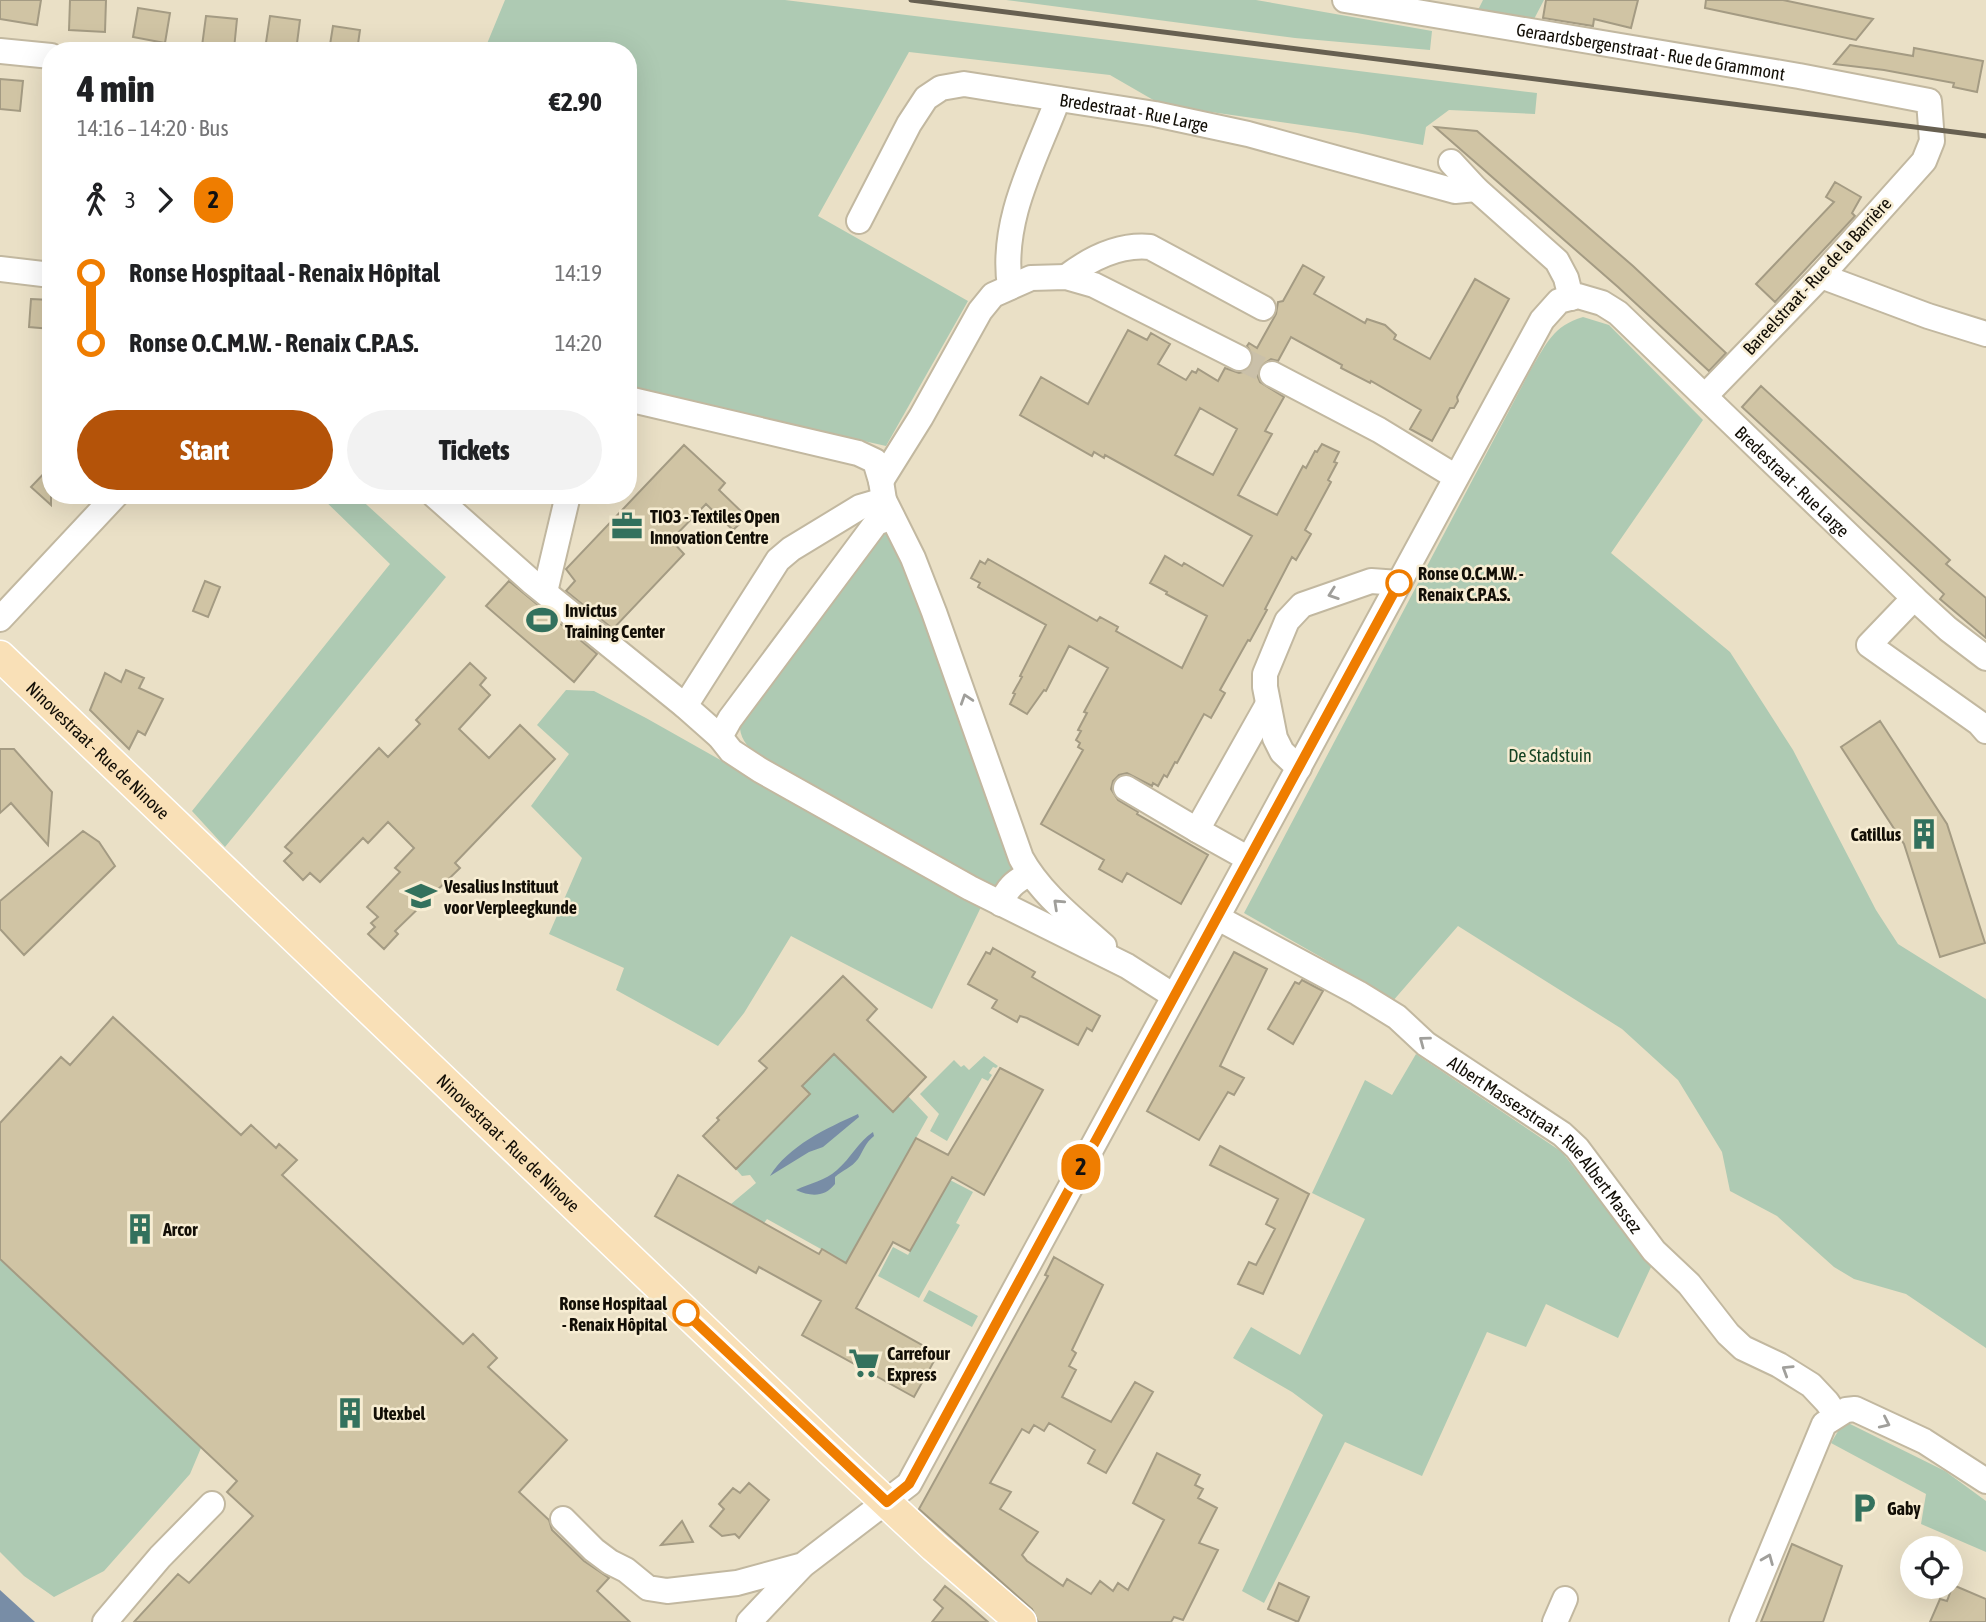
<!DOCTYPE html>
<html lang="en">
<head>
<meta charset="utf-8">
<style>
	:root { --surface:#fff; --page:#f2f2f2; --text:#202124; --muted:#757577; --accent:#b45309 }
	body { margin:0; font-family:"Asap Condensed",sans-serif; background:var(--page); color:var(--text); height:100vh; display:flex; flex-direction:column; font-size:26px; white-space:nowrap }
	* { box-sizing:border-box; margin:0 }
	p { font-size:23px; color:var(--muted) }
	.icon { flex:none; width:38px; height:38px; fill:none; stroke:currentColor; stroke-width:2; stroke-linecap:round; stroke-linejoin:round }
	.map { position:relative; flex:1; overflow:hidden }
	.sheet { position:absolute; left:42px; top:42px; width:595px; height:462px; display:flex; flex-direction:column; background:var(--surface); border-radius:28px; box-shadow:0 7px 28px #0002 }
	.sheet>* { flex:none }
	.badge { padding:0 14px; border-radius:23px; font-size:24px; line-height:46px }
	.buttons { position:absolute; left:1900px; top:1536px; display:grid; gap:14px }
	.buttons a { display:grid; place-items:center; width:63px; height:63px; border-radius:50%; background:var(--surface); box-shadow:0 7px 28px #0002; font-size:35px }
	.map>.badge { position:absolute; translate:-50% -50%; box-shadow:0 0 0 4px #fff }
	.legs { display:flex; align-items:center; gap:10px; height:77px; padding:0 35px; font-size:23px }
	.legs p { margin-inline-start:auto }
	.headline { display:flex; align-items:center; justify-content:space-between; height:119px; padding:0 35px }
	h1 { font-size:38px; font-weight:800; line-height:52px }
	.action { display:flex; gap:14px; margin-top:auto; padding:14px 35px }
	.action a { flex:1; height:80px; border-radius:42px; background:var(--accent); color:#fff; font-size:28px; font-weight:800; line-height:80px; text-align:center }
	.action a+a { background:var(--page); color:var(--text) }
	ul { padding:0 35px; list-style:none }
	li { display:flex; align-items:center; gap:24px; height:70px; font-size:26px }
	li i { display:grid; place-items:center; width:10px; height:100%; margin:0 9px; background:currentColor }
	li i::after { content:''; width:18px; height:18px; margin:-9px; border:5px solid; border-radius:50%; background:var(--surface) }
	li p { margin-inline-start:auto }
	li:first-child i { background:linear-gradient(#0000 50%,currentColor 0) }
	li:last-child i { background:linear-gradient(currentColor 50%,#0000 0) }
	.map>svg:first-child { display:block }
</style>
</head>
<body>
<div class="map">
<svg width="1986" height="1622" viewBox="0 0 1986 1622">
	<rect width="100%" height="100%" fill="#eae0c6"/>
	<path fill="#aecab3" d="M505,0H785L1537,93L1535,114L1449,110L1426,127L1423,145L1357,133L1162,105L1110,75L909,52L818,216L968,301L886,446L628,388V51H484Z
		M1006,0H1256L1432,31L1430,50L1295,38Z
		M1483,0H1544L1533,21L1478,10Z
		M1583,317L1609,325L1703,420L1611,553L1730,652L1793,750L1876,910L1898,944L1986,999V1348L1906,1294L1854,1279L1834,1267L1777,1216L1730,1191L1722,1152L1678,1080L1622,1029L1458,926L1392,1002L1354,976L1244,913L1531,369C1547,343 1553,326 1583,317Z
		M319,495H356L446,577L225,847L192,811L390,564Z
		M881,529L895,535L1017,869L994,889L759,756C744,744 738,736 740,716Z
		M566,690L594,691L646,718L981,907L932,1009L791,936L744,1013L718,1046L616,990L624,968L549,934L582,858L531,806L569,754L537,725Z
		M1416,1054L1562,1152L1651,1267L1618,1338L1546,1304L1526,1347L1487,1332L1422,1476L1345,1442L1264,1603L1242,1591L1323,1415L1292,1392L1233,1358L1251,1327L1300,1355L1365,1219L1312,1193L1365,1080L1392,1095Z
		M834,1055L893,1111L908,1096L928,1117L846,1263L767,1219L764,1223L731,1204L756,1183L750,1175L742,1176L736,1169L810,1094L802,1086Z
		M984,1056L998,1066L996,1068L993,1067L989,1073L992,1075L988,1081L982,1078L947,1141L930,1131L939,1114L920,1094L954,1060L961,1067L964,1065L969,1070Z
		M950,1180L973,1192L956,1223L960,1225L919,1298L878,1276L893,1247L908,1255Z
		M0,1259L201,1448L190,1474L104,1571L54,1597L24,1576L0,1552Z
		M929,1290L978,1316L972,1327L923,1301Z
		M1844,1421L1945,1471L1986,1501V1552L1921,1524L1926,1494L1831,1443Z"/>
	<path fill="#788da6" d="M858,1114L859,1117L823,1147L809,1152L770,1176C788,1146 827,1128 858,1114Z
		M873,1132L874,1136C865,1143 864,1150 858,1159C851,1168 843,1170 835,1177V1184C825,1197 811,1197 796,1190C810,1183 825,1181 837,1170C851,1158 858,1142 873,1132Z
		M0,1590L35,1622H0Z"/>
	<path fill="#d0c4a4" stroke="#a49b83" stroke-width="2" fill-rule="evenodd" d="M0,0H41L37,25L0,19Z
		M70,0H106L105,32L69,30Z
		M1546,0H1638L1631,28L1594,19L1593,26L1543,18Z
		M1706,0H1783L1873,19L1856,40L1705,8Z
		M138,8L170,13L165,43L133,37Z
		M206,16L237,19L234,49L202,46Z
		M270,16L300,20L296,51L265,49Z
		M333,26L360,30L357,51H329Z
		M1850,45L1913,56L1914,48L1983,61L1977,92L1953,87L1954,83L1884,70L1834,64Z
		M0,79L23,81L20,111L0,109Z
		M1435,127L1477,131L1633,266L1726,353L1709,371L1618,287Z
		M1835,182L1861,197L1852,213L1855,216L1775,302L1756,284L1834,202L1826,197Z
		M1303,265L1324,277L1314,294L1365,323L1367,319L1385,325L1396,335L1394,339L1430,359L1475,279L1509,299L1457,397L1458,401L1454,408H1450L1432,441L1410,429L1421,410L1371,381L1370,383L1341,368L1342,365L1291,337L1278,361L1271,359L1259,367L1257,375L1260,382L1284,397L1265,431L1272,434L1238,495L1277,515L1303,466L1306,468L1315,451L1317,452L1322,444L1339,452L1334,462L1337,463L1328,480L1331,482L1305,530L1311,534L1296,560L1292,557L1265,609L1267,610L1256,630L1250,641L1248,640L1220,690L1225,693L1211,718L1204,714L1177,763L1175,762L1167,777L1164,775L1158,786L1153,783L1152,786L1127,773L1119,775L1113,781L1111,789L1118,800L1138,812L1137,814L1208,855L1181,904L1127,873L1122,882L1099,869L1104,860L1041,824L1083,750L1078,747L1080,743L1076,740L1081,731L1078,730L1087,713L1084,712L1108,668L1069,646L1046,691L1044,690L1027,714L1010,704L1015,694L1013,693L1022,677L1020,676L1046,625L978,587L980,583L971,578L980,561L985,564L988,559L1097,621L1100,617L1118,627L1116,631L1182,668L1207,616L1166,594L1167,592L1150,583L1165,556L1182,566L1184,563L1223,586L1252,536L1105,455L1104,458L1094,452L1092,456L1020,415L1041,377L1088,404L1128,330L1147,340L1151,333L1170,344L1158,364L1186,380L1192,371L1196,373L1198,369L1218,381L1225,368L1239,373L1247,371L1252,365L1254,358L1247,346L1249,343L1257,348L1276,314L1278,302L1283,301ZM1200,408L1237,429L1213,475L1175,455Z
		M31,299L51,300V329L29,327Z
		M1761,386L1950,560L1946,564L1986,598V638L1940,599L1944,594L1742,407Z
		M684,445L725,483L719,490L747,517L733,530L706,504L671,540L684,554L613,629L566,591L575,581L566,569Z
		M51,466V505L31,487Z
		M205,581L220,587L208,617L193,611Z
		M509,581L597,654L574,682L486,606Z
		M470,663L486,678L480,685L490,695L459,729L489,758L520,725L555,759L455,863L460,868L395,931L398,934L384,949L368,934L375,927L371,923L378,917L367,907L400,872L395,868L414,848L388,822L368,843L363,838L320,882L310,873L303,880L284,861L292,853L285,847L379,748L388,757L420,724L416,720Z
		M126,670L144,678L139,688L163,699L145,735L138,731L129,749L90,710L105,673L121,682Z
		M1880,721L1947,824L1985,943L1940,957L1904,844L1841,747Z
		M0,749H14L52,792L48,845L11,803L0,813Z
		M83,831L99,842L115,866L24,955L0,929V901Z
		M993,948L1035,972L1032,977L1100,1016L1092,1031L1087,1028L1078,1045L1027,1018L1020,1016L1017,1022L992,1008L997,1000L968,984L986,952L990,954Z
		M1234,952L1267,969L1220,1066L1244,1078L1234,1095L1228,1092L1199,1140L1147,1111Z
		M843,976L877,1009L867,1020L926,1077L893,1112L834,1054L802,1086L810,1094L736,1169L703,1136L719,1120L717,1118L767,1068L759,1061Z
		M1302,980L1323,991L1293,1044L1268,1029L1295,982L1299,984Z
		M113,1017L241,1135L251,1125L276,1148L279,1144L297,1160L282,1175L463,1344L473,1334L497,1358L488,1367L567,1440L519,1492L549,1520L552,1530L584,1561L609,1578L597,1591L630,1622H134L178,1574L189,1583L253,1516L227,1492L237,1481L0,1259V1123L61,1057L70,1065Z
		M1000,1068L1043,1090L984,1195L952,1177L910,1251L893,1242L856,1308L938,1354L914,1397L802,1335L821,1301L759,1267L756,1273L655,1216L678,1175L819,1254L822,1249L846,1263L916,1138L948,1155Z
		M1220,1146L1309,1194L1263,1294L1238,1284L1249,1262L1256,1265L1275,1229L1266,1224L1278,1199L1210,1165Z
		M1054,1257L1103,1285L1072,1350L1076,1353L1069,1366L1076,1370L1062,1397L1111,1422L1135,1382L1153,1392L1106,1473L1088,1463L1095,1450L1049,1423L1044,1431L1034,1425L1029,1433L1022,1429L990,1483L1011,1492L1000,1509L1038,1532L1022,1555L1027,1561L1063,1586L1067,1579L1091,1594L1100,1581L1113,1591L1118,1583L1128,1590L1164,1520L1133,1503L1157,1453L1200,1475L1195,1485L1203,1489L1198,1498L1217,1508L1199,1543L1218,1550L1183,1620L1174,1617L1171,1622H1038L1032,1609L919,1509L1048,1276L1045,1275Z
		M749,1483L769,1500L739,1538L735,1534L722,1536L710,1526L724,1509L719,1504L733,1488L740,1493Z
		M682,1521L693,1542L661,1545Z
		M1792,1544L1842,1566L1823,1622H1761Z
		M1279,1583L1309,1597L1298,1622L1268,1609Z
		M1953,1585L1986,1599V1622H1930L1940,1599L1947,1601Z
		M945,1586L965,1602L988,1622H932L943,1608L934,1600Z"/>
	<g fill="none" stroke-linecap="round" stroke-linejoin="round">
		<path stroke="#cac0a9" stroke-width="24" stroke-dasharray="24 12" stroke-linecap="butt" d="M1239,358L1272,374"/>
		<defs>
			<g id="minor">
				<path id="s1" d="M1345,0L1799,76L1929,101L1932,141L1924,161L1821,276L1705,396"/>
				<path d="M0,51L51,56"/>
				<path d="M1451,162L1476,189L1557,261L1566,278L1571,298"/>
				<path id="s2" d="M859,221L909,124L926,98L941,88L964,84L1155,114L1248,134L1455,191L1476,189"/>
				<path d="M0,269L51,275"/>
				<path d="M1821,276L1928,316L1986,334"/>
				<path d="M1066,277C1091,258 1119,244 1150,247L1263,308"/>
				<path d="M1010,287C1000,220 1035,160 1058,99"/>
				<path d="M1272,374L1379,430L1456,477"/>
				<path d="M628,399L858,453L875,461L881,481L884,500L913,558L934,612L1021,858C1040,893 1074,919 1104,946"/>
				<path d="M881,481L921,417L980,311L993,295L1031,278L1066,277L1094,285L1239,358"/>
				<path d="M434,495L533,583L685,706L720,737L731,751L760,770L970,888L1127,966L1174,996"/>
				<path d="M545,592L568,495"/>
				<path d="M1914,598L1869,645L1979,723L1986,731"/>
				<path d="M0,619L116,495"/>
				<path d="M685,706L778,560L791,549L860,507L884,500"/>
				<path d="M720,737L730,719L876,523L892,517"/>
				<path d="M1299,768L1282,752L1275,738L1265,687V674L1287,621L1302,605L1371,581L1399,583"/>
				<path d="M1126,788L1197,830"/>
				<path d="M1249,859L1197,830L1268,704"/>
				<path d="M1001,904C1007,888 1014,882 1029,874"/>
				<path id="s3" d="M1218,918L1358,993L1397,1017L1426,1044L1562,1134L1577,1148L1654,1251L1689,1284L1728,1334L1743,1348L1779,1365L1811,1385L1827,1402L1836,1415"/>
				<path id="s4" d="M563,1519L594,1550L610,1562L626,1570L648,1588L667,1591L737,1583L803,1565L909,1484L1542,320L1559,301L1578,296L1602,303L1618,313L1914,598L1948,629L1986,658"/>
				<path d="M105,1622L160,1557L212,1504"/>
				<path d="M749,1622L801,1567"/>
				<path d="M1555,1622L1565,1599"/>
				<path d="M1742,1622L1824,1424L1846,1410L1855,1409L1924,1441L1986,1481"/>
			</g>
			<g id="major">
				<path id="s5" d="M0,656L829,1449L934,1547L1021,1622"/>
			</g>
		</defs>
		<use href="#minor" stroke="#c2b8a0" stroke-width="28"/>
		<use href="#major" stroke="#fff" stroke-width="33"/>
		<use href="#minor" stroke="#fff" stroke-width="24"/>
		<use href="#major" stroke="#f9e0b7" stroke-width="30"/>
		<path stroke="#676051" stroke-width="5" d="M911,0L1986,136"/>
	</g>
	<defs><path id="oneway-chevron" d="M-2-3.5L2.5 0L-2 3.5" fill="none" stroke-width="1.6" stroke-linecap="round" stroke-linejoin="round" transform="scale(1.75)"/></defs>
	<g stroke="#a09f9b">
		<use href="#oneway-chevron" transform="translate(1333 594) rotate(161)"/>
		<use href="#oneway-chevron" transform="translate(966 699) rotate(-108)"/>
		<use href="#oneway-chevron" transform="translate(1058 904) rotate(-137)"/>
		<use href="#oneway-chevron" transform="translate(1424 1041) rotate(-143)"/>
		<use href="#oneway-chevron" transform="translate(1787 1370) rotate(-148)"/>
		<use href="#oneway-chevron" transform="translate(1885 1423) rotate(25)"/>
		<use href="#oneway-chevron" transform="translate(1768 1559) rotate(-68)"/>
	</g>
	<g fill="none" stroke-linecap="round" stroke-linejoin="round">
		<defs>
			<path id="line-1" d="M686,1313L887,1502L909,1484L1399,583"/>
		</defs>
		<use href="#line-1" stroke="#fff" stroke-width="16"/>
		<use href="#line-1" stroke="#ef7d00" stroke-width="10"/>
	</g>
	<defs>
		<symbol id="office-bare" viewBox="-9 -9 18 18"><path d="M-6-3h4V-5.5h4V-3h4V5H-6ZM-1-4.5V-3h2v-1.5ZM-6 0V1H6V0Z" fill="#33715d" stroke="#f7edd3" stroke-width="2.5" paint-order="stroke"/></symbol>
		<symbol id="stadium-bare" viewBox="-9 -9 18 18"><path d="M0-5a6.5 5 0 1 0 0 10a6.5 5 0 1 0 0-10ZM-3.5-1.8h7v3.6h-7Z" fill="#33715d" stroke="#f7edd3" stroke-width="2.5" paint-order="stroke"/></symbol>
		<symbol id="building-bare" viewBox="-9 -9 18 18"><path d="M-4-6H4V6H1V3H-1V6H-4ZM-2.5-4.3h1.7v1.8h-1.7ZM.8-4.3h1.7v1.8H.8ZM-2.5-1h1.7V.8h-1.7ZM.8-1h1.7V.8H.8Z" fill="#33715d" stroke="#f7edd3" stroke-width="2.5" paint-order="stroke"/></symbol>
		<symbol id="university-bare" viewBox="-9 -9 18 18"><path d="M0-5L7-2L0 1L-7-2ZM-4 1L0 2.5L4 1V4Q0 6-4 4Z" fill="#33715d" stroke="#f7edd3" stroke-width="2.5" paint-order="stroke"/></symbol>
		<symbol id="supermarket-bare" viewBox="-9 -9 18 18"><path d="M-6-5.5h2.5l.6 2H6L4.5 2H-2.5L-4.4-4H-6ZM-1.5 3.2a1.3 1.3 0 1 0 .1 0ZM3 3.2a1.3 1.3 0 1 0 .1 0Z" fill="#33715d" stroke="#f7edd3" stroke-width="2.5" paint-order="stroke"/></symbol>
		<symbol id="parking-bare" viewBox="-9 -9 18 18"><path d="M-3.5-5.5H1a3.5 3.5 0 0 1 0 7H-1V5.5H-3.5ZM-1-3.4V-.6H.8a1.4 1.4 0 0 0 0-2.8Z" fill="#33715d" stroke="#f7edd3" stroke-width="2.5" paint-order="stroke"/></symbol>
	</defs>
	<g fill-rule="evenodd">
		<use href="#office-bare" x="605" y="504" width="44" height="44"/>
		<use href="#stadium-bare" x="520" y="598" width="44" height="44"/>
		<use href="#building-bare" x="1902" y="812" width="44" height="44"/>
		<use href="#university-bare" x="399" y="874" width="44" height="44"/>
		<use href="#building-bare" x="118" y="1207" width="44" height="44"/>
		<use href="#supermarket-bare" x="842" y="1341" width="44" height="44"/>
		<use href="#building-bare" x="328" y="1391" width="44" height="44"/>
		<use href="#parking-bare" x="1842" y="1486" width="44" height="44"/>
	</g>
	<g fill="#fff" stroke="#ef7d00" stroke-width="3.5">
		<circle cx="1399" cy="583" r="12"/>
		<circle cx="686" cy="1313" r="12"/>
	</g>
	<g text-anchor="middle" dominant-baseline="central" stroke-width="5" stroke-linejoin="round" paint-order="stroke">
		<g font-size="18" fill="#120e06" stroke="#f7edd3">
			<text stroke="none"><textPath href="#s1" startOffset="310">Geraardsbergenstraat - Rue de Grammont</textPath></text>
			<text stroke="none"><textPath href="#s2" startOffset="354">Bredestraat - Rue Large</textPath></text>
			<text transform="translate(1817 276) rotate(-47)">Bareelstraat - Rue de la Barrière</text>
			<text stroke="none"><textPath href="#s4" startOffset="2058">Bredestraat - Rue Large</textPath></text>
			<text stroke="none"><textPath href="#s5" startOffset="136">Ninovestraat - Rue de Ninove</textPath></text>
			<text stroke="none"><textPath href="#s5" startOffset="704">Ninovestraat - Rue de Ninove</textPath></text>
			<text stroke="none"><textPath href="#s3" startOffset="402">Albert Massezstraat - Rue Albert Massez</textPath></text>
		</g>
		<g font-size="18" font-weight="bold" fill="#120e06" stroke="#f7edd3" text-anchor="start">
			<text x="650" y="516">TIO3 - Textiles Open<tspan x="650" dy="21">Innovation Centre</tspan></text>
			<text x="565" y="610">Invictus<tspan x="565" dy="21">Training Center</tspan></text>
			<text x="1901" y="834" text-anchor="end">Catillus</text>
			<text x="444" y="886">Vesalius Instituut<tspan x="444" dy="21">voor Verpleegkunde</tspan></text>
			<text x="163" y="1229">Arcor</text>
			<text x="887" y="1353">Carrefour<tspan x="887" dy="21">Express</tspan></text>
			<text x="373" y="1413">Utexbel</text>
			<text x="1887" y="1508">Gaby</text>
		</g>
		<g font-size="18" font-weight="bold" fill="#120e06" stroke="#f7edd3" text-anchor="start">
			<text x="1418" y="573">Ronse O.C.M.W. -<tspan x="1418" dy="21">Renaix C.P.A.S.</tspan></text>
			<text x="667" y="1303" text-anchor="end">Ronse Hospitaal<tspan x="667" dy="21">- Renaix Hôpital</tspan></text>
		</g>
		<g font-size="18" fill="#164323" stroke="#f7edd3">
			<text x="1550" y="755">De Stadstuin</text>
		</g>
	</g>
</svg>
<div class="buttons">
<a><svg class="icon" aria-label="locate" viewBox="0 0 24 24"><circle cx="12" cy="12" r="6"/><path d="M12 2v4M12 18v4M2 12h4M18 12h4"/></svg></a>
</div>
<b class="badge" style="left:1081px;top:1167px;background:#ef7d00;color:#111">2</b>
<section class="sheet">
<div class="headline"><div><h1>4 min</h1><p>14:16 – 14:20 · Bus</p></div><b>€2.90</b></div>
<div class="legs"><svg class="icon" aria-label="walk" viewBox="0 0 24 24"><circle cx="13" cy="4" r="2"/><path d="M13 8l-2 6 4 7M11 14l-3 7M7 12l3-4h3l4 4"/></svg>3<svg class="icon" aria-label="forward" viewBox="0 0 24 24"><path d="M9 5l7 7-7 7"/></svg><b class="badge" style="background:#ef7d00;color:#111">2</b></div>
<ul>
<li><i style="color:#ef7d00"></i><b>Ronse Hospitaal - Renaix Hôpital</b><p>14:19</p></li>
<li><i style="color:#ef7d00"></i><b>Ronse O.C.M.W. - Renaix C.P.A.S.</b><p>14:20</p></li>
</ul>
<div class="action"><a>Start</a><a>Tickets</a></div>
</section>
</div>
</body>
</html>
